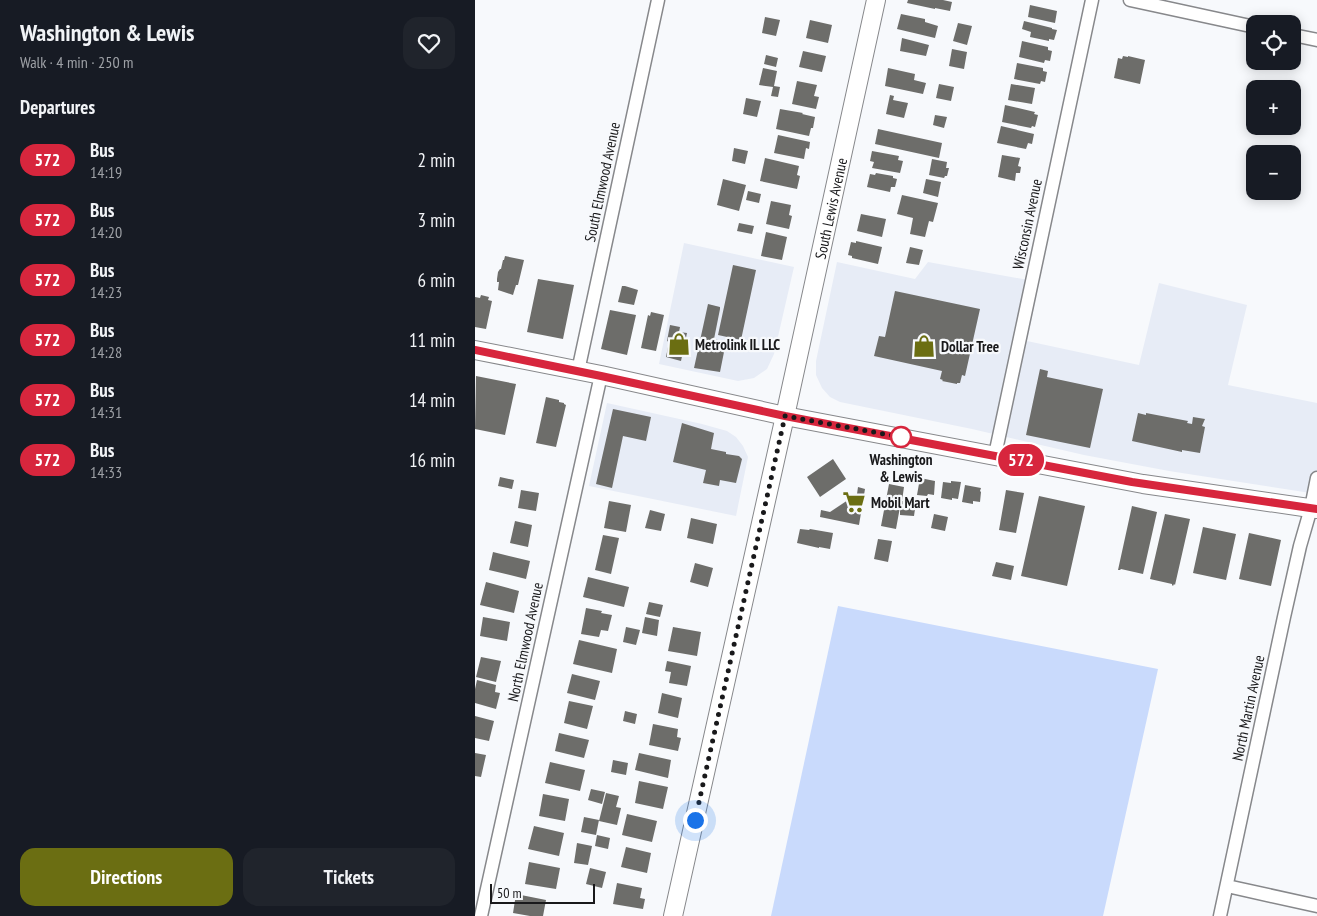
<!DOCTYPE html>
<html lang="en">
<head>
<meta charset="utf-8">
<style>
	:root { --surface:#171b24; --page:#20242c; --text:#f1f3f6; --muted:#9ea1a6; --accent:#6b6e12 }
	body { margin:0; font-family:"PT Sans Narrow",sans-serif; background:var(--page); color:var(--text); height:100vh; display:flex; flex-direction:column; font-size:19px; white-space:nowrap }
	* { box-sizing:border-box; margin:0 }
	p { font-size:16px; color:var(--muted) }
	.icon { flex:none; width:28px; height:28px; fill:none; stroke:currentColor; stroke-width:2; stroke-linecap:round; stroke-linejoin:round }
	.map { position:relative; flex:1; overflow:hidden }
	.sheet { display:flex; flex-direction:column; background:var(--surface); width:475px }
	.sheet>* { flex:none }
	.badge { padding:0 10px; border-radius:16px; font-size:18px; line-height:32px }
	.buttons { position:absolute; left:771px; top:15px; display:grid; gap:10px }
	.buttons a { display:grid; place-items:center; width:55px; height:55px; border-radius:10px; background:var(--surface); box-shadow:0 2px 12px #0003; font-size:25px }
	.scale { position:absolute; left:15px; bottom:12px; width:105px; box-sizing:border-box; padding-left:5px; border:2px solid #19191b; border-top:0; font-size:14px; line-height:18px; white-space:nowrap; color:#19191b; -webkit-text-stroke:4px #f7f9fc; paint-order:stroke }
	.you { position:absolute; width:25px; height:25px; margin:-12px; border:4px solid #fff; border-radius:50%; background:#1a73e8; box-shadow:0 0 0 8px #1a73e833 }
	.map>.badge { position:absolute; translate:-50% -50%; box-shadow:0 0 0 2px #fff }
	h2 { padding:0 20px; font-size:19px; line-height:45px }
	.round { display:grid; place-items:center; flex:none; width:52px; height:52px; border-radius:15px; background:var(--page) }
	.summary { display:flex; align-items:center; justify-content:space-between; height:85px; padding:0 20px }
	h1 { font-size:24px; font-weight:600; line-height:38px }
	.action { display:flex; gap:10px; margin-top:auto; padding:10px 20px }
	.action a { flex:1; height:58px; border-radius:15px; background:var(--accent); color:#fff; font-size:20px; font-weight:600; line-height:58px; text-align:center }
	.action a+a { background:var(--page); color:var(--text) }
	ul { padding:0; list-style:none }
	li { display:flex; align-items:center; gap:15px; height:60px; padding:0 20px }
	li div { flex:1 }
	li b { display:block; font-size:19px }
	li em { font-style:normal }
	li .badge { min-width:55px; font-weight:700; text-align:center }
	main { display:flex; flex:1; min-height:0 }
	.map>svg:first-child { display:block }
</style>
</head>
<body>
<main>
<section class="sheet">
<div class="summary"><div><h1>Washington &amp; Lewis</h1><p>Walk · 4 min · 250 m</p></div><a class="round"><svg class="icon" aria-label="heart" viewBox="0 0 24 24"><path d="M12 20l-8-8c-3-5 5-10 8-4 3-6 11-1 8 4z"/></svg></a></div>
<h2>Departures</h2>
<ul>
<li><span class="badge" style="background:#d7263d;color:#fff">572</span><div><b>Bus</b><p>14:19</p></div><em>2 min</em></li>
<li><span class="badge" style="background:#d7263d;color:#fff">572</span><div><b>Bus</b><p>14:20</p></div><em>3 min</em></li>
<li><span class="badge" style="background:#d7263d;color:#fff">572</span><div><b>Bus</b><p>14:23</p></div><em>6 min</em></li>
<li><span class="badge" style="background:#d7263d;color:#fff">572</span><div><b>Bus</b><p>14:28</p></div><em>11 min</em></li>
<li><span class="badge" style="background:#d7263d;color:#fff">572</span><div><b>Bus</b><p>14:31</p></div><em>14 min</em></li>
<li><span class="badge" style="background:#d7263d;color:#fff">572</span><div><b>Bus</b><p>14:33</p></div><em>16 min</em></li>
</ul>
<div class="action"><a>Directions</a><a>Tickets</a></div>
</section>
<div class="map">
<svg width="842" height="916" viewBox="0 0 842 916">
	<rect width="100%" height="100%" fill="#f7f9fc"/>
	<path fill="#e7ecf6" d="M209,243L319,267L299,354L292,369L279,378L263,381L184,364Z
		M362,262L440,279L453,262L564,282L552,341L664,365L684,283L772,305L753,385L842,403V494L694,471L609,455L497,429L365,402L355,397L347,388L341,375V361Z
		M132,403L227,424L252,431L261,437L268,446L273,457L261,516L114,486Z"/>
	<path fill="#c9dafc" d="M363,606L683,669L628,916H296Z"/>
	<path fill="#6d6d6a" d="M433,0H468L477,2L475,11L460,8V9L432,3Z
		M555,5L582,11L580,23L553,17Z
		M426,14L450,19V22L463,26L460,38L422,29Z
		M290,17L305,20L301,36L287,33Z
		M335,20L357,25L353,43L331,38Z
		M549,21L577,28V29L582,30L579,40L574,39V41L555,37L556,32L547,29Z
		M483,23L497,26L492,45L478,41Z
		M427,38L454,45L451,56L425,51Z
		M547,41L573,47V50L577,51L575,61L570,60L569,63L544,57Z
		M477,49L492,52L489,69L474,66Z
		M328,51L351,56L347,72L324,67Z
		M291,55L303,58L301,67L289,64Z
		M648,56L653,57V56L670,60L665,84L639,78L643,58L647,59Z
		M542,63L568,68V71L572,72L570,82L566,81L565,84L539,79Z
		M288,68L302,71L299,86L305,87L303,97L296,96L298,87L284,85Z
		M413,68L440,74L439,80L451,83L448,94L410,86Z
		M322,81L342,85L339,96L344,97L341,109L317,104Z
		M464,84L479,87L476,101L461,98Z
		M536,84L560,88L557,104L533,100Z
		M415,95L419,96L418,100L433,103L429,118L411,114Z
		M271,98L286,101L282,117L268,114Z
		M530,105L560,112L559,114L563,115L560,127L557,126L556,128L527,122Z
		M305,109L328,113L327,114L340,117L338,128H336L334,136L301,129Z
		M460,115L472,117L469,128L458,125Z
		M526,126L559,134L557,144L553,143L551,149L522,143Z
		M403,129L467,143L464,158L400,144Z
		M303,135L335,142L334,149L331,148L329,159L299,153Z
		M259,148L273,151L270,164L257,161Z
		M397,151L424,156L423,160L428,161L425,173L397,168L399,162L395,161Z
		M527,155L545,158L543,166L546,167L545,173H541L540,181L523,177Z
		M290,158L324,166L322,175L325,176L322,189L285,181Z
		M457,159L472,162L471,168H474L472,176H470L469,178L454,175Z
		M401,173L418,176V178L422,179L420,187H416L415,192L392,187L395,174L400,175Z
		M248,179L271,185L264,211L242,205Z
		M451,179L466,182L463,197L448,193Z
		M273,191L286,194L284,203L271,200Z
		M427,195L463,203L458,222L454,221L450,237L435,234L438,218L422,214Z
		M296,201L316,205L314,215L317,216L314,229L291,224Z
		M386,214L411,219L407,237L382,231Z
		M264,223L279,226L277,234L262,231Z
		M291,232L312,237L307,260L286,256Z
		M381,241L407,247L403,264L377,258V256L373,255L376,242L381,243Z
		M435,247L448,250L444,265L431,263Z
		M30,256L49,260L43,285H41L38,295L23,290L24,282H22V279L23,272L25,269H26L28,260H29Z
		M258,265L281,270L266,340L243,335Z
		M63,279L99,285L88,339L52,332Z
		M147,286H150L163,290L159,305L143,302Z
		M420,291L505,309L490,376L487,375L485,383H482V384L467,381L468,380L465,379L467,371L399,356L404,336L410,337Z
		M6,295L14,297L13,300L17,301L11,329L0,327V297L5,298Z
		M233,304L245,307V309L239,339L251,342L245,372L219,368Z
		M135,310L161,315L152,355L126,349Z
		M176,312L189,315L181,351L166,348L173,315L175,316Z
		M195,325L205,327L204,332L212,333L206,361L191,357L194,342L192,341Z
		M565,369L573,371L572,377L628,389L615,448L551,435Z
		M1,376L41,384L30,435L0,429Z
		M71,397L84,400V402L89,403V404L91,405L81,447L61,443Z
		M138,409L176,417L171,441L148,436L137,488L121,484Z
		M663,413L671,415V413L713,421L712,423L717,424L718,417L730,419L727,426L730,427L725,453L707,450V452L657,441Z
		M207,423L239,433L236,449L251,452V454L264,456L267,459L261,483L245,480L244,486L228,483L231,470L198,462Z
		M358,459L371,479L345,497L332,477Z
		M25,477L39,480L37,489L23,486Z
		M445,478L460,481L459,495L453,494L452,496L442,495Z
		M476,481L486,482L483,499L477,498V500L466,498L468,482L476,483Z
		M414,484L429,487L427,501L441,502L439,516L425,515V507L421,529L406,526Z
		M490,485L506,488L505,491L506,492L505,502L498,501V504L487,502Z
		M383,487L390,489L384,525L345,517L346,510L355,512L382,494Z
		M46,490L64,493L61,511L43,508Z
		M531,490L549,493L541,533L524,530Z
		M564,496L610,506L592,586L546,576Z
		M134,501L156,505L151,532L129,528Z
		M657,506L682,512L668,574L646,569L645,570H643Z
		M175,510L190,514L186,531L170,528Z
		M459,514L473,517L470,531L456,528Z
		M690,514L715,519L700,585L699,584L698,586L697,585V584L675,579Z
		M216,518L242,524L238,544L212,538Z
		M40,521L57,525L53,547L35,543Z
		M728,527L761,534L751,580L718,573Z
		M325,529L334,530L335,529L358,533L355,549L344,547V548L322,543Z
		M774,533L806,540L796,586L764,579Z
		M128,535L144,538L136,574L120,570Z
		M403,539L417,541L413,562L399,559Z
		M18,552L55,561L51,579L14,570Z
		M521,562L539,566L536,580L517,576Z
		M220,563L238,568L233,587L215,582Z
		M113,577L154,587L149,607L108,597Z
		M11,582L44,591L39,613L5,605Z
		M174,602L188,605L185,617L171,614Z
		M111,608L127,611L126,613L137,615L133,631L126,630L124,637L106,634Z
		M8,617L35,622L32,641L5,636Z
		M170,617L184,620L182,636L167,633Z
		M151,627L165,630L161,645L148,642Z
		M198,627L226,632L222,656L193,651Z
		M104,640L142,649L137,673L98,664Z
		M6,657L26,661L21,682L1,677Z
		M192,661L216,666L212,686L194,683L196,672L190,671Z
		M97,674L125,681L120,700L92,693Z
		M2,680L21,685L20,692L25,693L21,709L0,703V689Z
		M187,693L207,698L203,718L183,713Z
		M94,701L118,706L112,729L89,723Z
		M150,711L162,714L160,724L148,721Z
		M0,716L19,721L14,741L0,738Z
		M178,724L203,729L202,737L206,738L203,751L174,745Z
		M84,733L114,740L109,758L80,751Z
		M0,753L11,755L6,777L0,776Z
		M164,753L196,760L193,778L160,770Z
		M138,760L153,763L151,775L136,772Z
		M75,762L110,770L105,791L70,783Z
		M164,781L193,787L188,809L160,803Z
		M116,789L130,792L127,804L113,800Z
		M131,793L144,796L141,807L146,808L142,825L124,821Z
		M68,794L94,799L90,821L64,816Z
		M152,814L182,821L177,842L147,835Z
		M109,817L124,820L121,835L106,832Z
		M59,826L89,833L84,856L53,849Z
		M122,835L135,838L133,849L120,846Z
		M102,843L117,846L113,865L99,863Z
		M151,847L176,853L172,873L146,867Z
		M54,862L85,868L81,889L50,884Z
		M115,868L131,872L127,888L111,884Z
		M142,883L167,888L165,898L170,899L168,909L138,904Z
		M41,894L71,900L68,916H55L38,913Z"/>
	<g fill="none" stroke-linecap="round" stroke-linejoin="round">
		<defs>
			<path id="street" d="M655,0L780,27
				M818,35L842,40
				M103,371L183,0
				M520,455L617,0
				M752,886L842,906
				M6,916L126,375
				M745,916L809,617L825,546L836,508L842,478"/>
			<g id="secondary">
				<path d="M0,350L126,375L310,416L668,484L842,509"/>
				<path id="s1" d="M198,916L310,416L401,0"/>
			</g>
		</defs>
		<use href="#street" stroke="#87888b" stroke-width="15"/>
		<use href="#secondary" stroke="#87888b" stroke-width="20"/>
		<use href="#street" stroke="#fff" stroke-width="12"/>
		<use href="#secondary" stroke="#fff" stroke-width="18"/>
	</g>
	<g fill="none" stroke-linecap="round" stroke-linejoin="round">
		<defs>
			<path id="line" d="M0,350L126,376L310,416L657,482L842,509"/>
		</defs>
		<use href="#line" stroke="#fff" stroke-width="11"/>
		<use href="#line" stroke="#d7263d" stroke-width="8"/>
		<path stroke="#19191b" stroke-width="5" stroke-dasharray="0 9" d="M220,820L310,416L426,437"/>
	</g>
	<defs>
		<symbol id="shop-bare" viewBox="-9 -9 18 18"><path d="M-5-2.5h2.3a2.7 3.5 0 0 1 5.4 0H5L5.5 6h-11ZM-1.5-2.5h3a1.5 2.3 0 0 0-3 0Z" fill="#6b6e12" stroke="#f7f9fc" stroke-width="2.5" paint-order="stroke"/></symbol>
		<symbol id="supermarket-bare" viewBox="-9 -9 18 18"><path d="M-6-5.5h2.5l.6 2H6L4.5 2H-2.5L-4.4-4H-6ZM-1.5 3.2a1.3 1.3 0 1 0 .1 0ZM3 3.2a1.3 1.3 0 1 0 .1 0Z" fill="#6b6e12" stroke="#f7f9fc" stroke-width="2.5" paint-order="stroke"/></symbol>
	</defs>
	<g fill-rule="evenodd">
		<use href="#shop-bare" x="188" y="328" width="32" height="32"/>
		<use href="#shop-bare" x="433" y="330" width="32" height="32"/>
		<use href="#supermarket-bare" x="363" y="486" width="32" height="32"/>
	</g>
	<circle fill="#fff" stroke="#d7263d" stroke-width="2.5" cx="426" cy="437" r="10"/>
	<g text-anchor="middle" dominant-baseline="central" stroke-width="4.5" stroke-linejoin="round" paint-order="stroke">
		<g font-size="15" fill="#19191b" stroke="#f7f9fc">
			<text transform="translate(127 182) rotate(-78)">South Elmwood Avenue</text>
			<text stroke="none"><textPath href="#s1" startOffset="725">South Lewis Avenue</textPath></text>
			<text transform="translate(552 224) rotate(-78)">Wisconsin Avenue</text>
			<text transform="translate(50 642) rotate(-78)">North Elmwood Avenue</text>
			<text transform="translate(773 708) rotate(-78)">North Martin Avenue</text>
		</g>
		<g font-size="15" font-weight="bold" fill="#19191b" stroke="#f7f9fc" text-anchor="start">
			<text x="220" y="344">Metrolink IL LLC</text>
			<text x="466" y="346">Dollar Tree</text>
			<text x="396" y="502">Mobil Mart</text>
		</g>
		<g font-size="15" font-weight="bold" fill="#19191b" stroke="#f7f9fc">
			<text x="426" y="459">Washington<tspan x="426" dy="17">&amp; Lewis</tspan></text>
		</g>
	</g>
</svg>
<div class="buttons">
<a><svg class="icon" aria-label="locate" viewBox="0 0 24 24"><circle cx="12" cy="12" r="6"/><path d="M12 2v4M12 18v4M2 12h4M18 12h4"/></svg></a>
<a>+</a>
<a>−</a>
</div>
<div class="scale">50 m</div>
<div class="you" style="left:220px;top:820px"></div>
<b class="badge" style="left:546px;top:460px;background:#d7263d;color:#fff">572</b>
</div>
</main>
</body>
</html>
